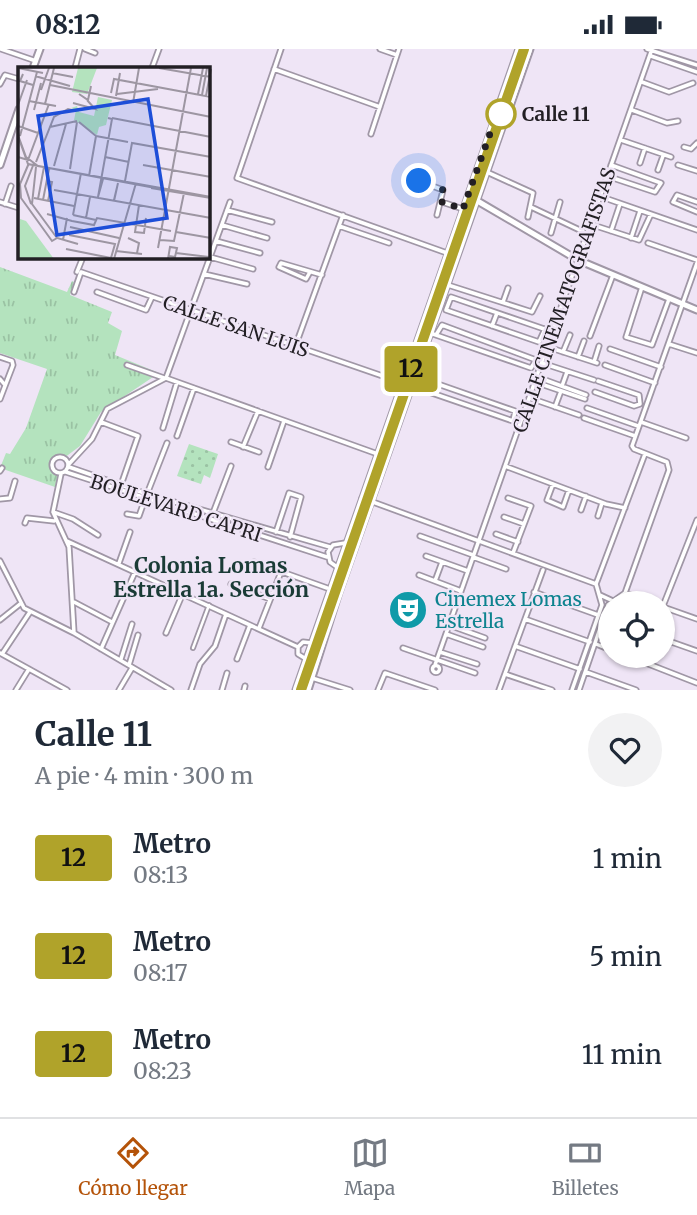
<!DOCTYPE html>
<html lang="es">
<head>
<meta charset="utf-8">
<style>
	:root { --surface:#fff; --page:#f2f2f3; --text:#1f2937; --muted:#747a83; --line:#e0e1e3; --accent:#b45309 }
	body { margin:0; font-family:Merriweather,serif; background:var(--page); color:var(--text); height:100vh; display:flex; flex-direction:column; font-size:26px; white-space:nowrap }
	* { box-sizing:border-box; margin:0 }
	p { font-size:23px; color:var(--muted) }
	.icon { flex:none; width:38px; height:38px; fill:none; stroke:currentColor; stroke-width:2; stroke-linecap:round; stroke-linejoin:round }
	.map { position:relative; height:641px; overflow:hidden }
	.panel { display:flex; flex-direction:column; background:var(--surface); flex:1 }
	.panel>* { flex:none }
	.badge { padding:0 14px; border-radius:5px; font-size:24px; line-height:46px }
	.fabs { position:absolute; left:598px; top:542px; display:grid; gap:14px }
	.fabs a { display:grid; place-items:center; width:77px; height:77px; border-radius:50%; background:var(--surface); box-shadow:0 2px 5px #0004; font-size:35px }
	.you { position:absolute; width:35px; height:35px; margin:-18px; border:5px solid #fff; border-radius:50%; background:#1a73e8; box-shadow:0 0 0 10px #1a73e833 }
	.map>.badge { position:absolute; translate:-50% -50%; box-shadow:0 0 0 4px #fff }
	.round { display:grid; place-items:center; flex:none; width:74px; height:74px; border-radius:37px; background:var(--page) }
	.overview { display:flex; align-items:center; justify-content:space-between; height:119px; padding:0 35px }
	h1 { font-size:33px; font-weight:700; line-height:52px }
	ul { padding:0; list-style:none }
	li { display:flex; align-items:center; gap:21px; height:98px; padding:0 35px }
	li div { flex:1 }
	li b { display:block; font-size:26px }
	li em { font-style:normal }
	li .badge { min-width:77px; font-weight:700; text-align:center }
	.status { display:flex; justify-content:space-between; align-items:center; height:49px; padding:0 35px; background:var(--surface); direction:ltr }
	.status svg { height:19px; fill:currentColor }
	.tabs { display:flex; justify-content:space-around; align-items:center; height:98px; border-top:2px solid var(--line); background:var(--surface); font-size:19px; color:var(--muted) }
	.tabs a { display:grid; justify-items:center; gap:4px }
	.tabs .on { color:var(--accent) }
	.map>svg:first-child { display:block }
</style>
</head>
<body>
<div class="status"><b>08:12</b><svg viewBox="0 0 49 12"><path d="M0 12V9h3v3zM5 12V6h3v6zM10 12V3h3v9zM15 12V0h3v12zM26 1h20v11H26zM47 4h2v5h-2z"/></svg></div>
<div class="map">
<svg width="697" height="641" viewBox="0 0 697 641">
	<defs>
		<pattern id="grass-dots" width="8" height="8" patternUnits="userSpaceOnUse" patternTransform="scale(1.75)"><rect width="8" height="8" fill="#b4e3be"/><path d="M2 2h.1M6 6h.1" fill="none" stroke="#9ac2a3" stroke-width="1.8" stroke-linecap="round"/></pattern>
		<pattern id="park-tufts" width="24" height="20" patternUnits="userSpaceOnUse" patternTransform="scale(1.75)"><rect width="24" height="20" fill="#b4e3be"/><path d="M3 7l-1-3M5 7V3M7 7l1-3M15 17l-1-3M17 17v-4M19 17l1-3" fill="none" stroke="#9ac2a3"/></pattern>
	</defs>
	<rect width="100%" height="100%" fill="#efe5f6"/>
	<path fill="url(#grass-dots)" d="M189,395L218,405L210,429L204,426L201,435L177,427Z"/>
	<path fill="url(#park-tufts)" d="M0,218L67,243L72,232L74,233L70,246L112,263L108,274L122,282L115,306L159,324L101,363L80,397L64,409L54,411L52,419L58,425L55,438L0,419L6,404L10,405L26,379L47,320L0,304Z"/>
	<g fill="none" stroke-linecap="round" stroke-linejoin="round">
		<defs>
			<path id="pedestrian" d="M193,599L209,556"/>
			<path id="minor" d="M1,0L36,12
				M85,0L95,4
				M281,0L237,129L447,204
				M380,0L397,6
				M647,0L697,16
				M651,7L697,23
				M75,19L80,0
				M152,19L159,0
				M274,20L380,58
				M642,33L669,43L693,34
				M0,35L5,26L19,30
				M632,61L667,74L678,72
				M371,85L399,0
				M621,91L671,108
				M684,98L691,100L697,94
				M640,114L645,99
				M678,116L697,122
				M478,119L533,144L528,168
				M658,121L663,107
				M607,127L655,143L661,134L611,116
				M419,132L443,141L437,166
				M599,147L697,181
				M0,153L19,159
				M442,153L463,160
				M697,153L677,146L673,153L697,163
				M5,155L11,137
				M531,158L586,184
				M227,161L272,173
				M590,175L639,191L651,165
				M222,176L267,189
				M339,177L389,194
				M611,182L620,155
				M551,184L560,153
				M631,189L640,162
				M216,192L260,204
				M648,194L697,211
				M210,208L253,220
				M77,223L83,208
				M310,223L306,230L279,218L281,214L322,226
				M204,225L247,235
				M448,236L532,263L540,247
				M642,238L626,288L652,296L669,250
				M74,243L81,223L513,372L515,362L415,327
				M97,243L146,261L152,248
				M503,253L508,239
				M492,277L497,264
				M545,280L539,293L446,261L451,248L553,283
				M430,284L433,285L531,319L536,311L442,276L436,286
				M590,287L613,226
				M669,295L697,304
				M295,298L343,166
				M548,298L597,314
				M610,300L661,318
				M563,303L570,286
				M0,308L12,312L13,316L0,350
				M578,308L584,292
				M594,313L599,297
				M542,314L594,331
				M127,316L164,329
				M605,316L655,334
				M537,328L586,346
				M166,329L386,408
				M166,329L230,153
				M0,330L5,336
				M535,333L585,350
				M562,337L567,323
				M595,343L634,357L640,355L639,346L598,332
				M530,349L579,366
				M555,358L561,342
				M587,359L638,377
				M584,369L635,387
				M101,373L138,387L121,436
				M641,373L686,389
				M163,379L177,333
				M177,387L194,339
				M231,393L259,403
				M243,398L258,362
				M52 416a8 8 0 1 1 16 0a8 8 0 1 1-16 0Z
				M69,415L92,390L107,360L166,329
				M505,417L606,455L625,459
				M69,418L147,445L330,498
				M268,418L284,372
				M0,422L2,419
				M66,423L327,508
				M61,425L53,463L69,498L74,584
				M553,435L547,451L563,458L569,441
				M147,445L167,394
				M362,449L596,535
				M508,449L531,457L513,504
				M0,450L10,449L15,432
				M581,461L586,447
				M53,463L73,470L98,486
				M213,464L231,417
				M127,465L139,467L145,450
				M598,467L602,454
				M504,468L524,475
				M25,474L27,469L54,472
				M276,483L289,444L301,448L290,488
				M496,485L518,493
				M420,487L473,506
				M67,492L298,598
				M426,507L468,522
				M473,508L506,520
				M0,512L24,559L74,584L171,641
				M254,513L327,539
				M119,514L130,483
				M337,518L330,513L328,503L333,496L345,494
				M419,526L461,542
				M435,532L442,513
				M231,535L270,550
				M596,535L645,405
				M534,543L598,566
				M625,544L669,421L667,413L634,400L632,397L697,214
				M625,544L655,555
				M600,546L613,552
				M74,553L112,573
				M663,557L697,471
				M663,558L697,570
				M525,570L590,593
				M0,571L20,555
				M449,576L485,589
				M259,579L281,523
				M166,584L183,544
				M446,585L483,598
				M663,590L697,602
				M596,595L611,601
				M515,597L580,620
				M403,599L475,624
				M101,600L135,523
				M440,603L477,615
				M0,604L67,641
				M2,605L30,563
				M628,607L697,634
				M121,610L132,575
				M237,610L250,576
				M306,610L298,605V598L303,593L312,594
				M129,616L138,586
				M435,616L652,0
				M432.5 620a3.5 3.5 0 1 1 7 0a3.5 3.5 0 1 1-7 0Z
				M586,623L636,641
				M505,625L552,641
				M312,629L350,641
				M16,641L29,620
				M119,641L132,619
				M191,641L200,615L215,597L226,565
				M222,641L227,624
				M244,641L245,637
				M378,641L385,624L435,641
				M499,641L543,521
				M572,641L602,556L596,535
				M579,641L608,556L625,544"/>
			<path id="tertiary" d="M33,19L40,0
				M0,116L19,60
				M469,147L578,211L697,261"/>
			<path id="secondary" d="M500,55L519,0
				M509,60L530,0
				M296,641L497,65
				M308,641L339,543L506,67"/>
		</defs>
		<use href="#pedestrian" stroke="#a097a6" stroke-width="6"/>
		<use href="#minor" stroke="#a097a6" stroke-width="7"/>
		<use href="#tertiary" stroke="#a097a6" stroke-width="9"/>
		<use href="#secondary" stroke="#a097a6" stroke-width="9"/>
		<use href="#pedestrian" stroke="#fff" stroke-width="2.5"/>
		<use href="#minor" stroke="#fff" stroke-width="3.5"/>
		<use href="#tertiary" stroke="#fff" stroke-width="5"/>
		<use href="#secondary" stroke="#fff" stroke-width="5"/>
		<path stroke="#514d55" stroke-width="2" d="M301,641L524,0"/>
	</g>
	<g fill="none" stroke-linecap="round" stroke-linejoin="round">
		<defs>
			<path id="line" d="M301,641L524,0"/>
		</defs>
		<use href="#line" stroke="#fff" stroke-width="16"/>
		<use href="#line" stroke="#b0a32a" stroke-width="10"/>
		<path stroke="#221f24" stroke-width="7" stroke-dasharray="0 12.6" d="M419,132L443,141L442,153L463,160L497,65H501"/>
	</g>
	<defs>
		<symbol id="theatre-disc" viewBox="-11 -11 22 22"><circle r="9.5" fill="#0f9aa8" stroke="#efe5f6"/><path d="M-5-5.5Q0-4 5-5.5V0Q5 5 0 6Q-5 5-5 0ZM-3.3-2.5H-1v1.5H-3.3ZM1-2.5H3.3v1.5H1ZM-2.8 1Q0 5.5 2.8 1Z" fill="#fff"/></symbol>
	</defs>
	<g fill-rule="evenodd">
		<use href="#theatre-disc" x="386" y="539" width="44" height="44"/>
	</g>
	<circle fill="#fff" stroke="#b0a32a" stroke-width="3.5" cx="501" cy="65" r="14"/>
	<g text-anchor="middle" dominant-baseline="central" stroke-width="5" stroke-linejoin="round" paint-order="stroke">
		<g font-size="19" font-weight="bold" fill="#221f24" stroke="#efe5f6" text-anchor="start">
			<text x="522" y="65">Calle 11</text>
		</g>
		<g font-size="19" fill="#221f24" stroke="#efe5f6">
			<text transform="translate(564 251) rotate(-71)">CALLE CINEMATOGRAFISTAS</text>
			<text transform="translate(236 277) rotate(19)">CALLE SAN LUIS</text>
			<text transform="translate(176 459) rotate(18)">BOULEVARD CAPRI</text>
		</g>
		<g font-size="19" fill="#0d838f" stroke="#efe5f6" text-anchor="start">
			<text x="435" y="550">Cinemex Lomas<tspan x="435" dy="22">Estrella</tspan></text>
		</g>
		<g font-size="21" font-weight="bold" fill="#1a3b36" stroke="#efe5f6">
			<text x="211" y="516">Colonia Lomas<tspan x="211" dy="24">Estrella 1a. Sección</tspan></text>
		</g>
	</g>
	<g transform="translate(18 18)">
		<rect width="192" height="192" fill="#efe5f6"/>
		<path d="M2,152L8,154L36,192H0Z" fill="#b4e3be"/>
		<path d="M60,1H79L69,27L54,25Z" fill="#b4e3be"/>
		<path d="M80,30L94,33L88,58L81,60L79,68L56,53L58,43L53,41L59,39L61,45L76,49Z" fill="#b4e3be"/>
		<path fill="none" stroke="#9d96a2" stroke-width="2" d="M0,1L25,6M141,1L193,10M34,6L55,10M5,7L2,14L15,18M17,9L52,19M32,18L193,50M23,23L31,1M93,26L96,12L193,30M61,27L70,33L73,19M99,27L140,22M180,27L185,1M184,28L189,1M98,29L102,6M188,29L193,2M11,34L38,39M55,36L77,42L69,33M115,36L121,1M27,37L36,1M0,38L9,13M16,43L23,16M94,51L193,70M61,55L78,69M0,59L20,66M32,60L59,54M0,68L8,90L20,99L193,130M0,69L10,97L132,120M2,69L19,5M78,69L110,75M0,90L10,93L31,37M87,90L111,95M18,95L36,50L50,42L58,44M11,96L2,117L3,131L34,174L39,171M125,98L193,110M36,99L48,57M18,100L14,137L39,171L60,177M52,102L59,55M71,109L78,69M85,112L80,130L94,52L90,51M29,114L34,115L30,134M107,114L114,76L193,90M133,121L193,131M36,123L193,151M16,131L56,139M20,132L26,100M25,133L31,102M96,133L100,116L96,134M13,137L7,119L16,96M121,138L117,165L126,166L128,151M29,147L54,154M55,148L63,106M55,148L78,153M68,151L72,130M54,154L76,158L79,151L153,164M52,160L101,171M158,165L193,171M110,171L121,176L119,186M45,173L49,151M142,173L156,174L166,126M140,181L173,1M48,182L93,191L97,177L51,168M98,184L124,187M158,186L191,190M96,192L118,116M150,192L152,180L159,181L157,190L151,189"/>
		<path fill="#1d4ed8" fill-opacity="0.15" stroke="#1d4ed8" stroke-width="3.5" d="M130,32L149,151L39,168L20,49Z"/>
		<rect width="192" height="192" fill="none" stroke="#221f24" stroke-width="3.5"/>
	</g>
</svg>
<div class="fabs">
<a><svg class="icon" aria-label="locate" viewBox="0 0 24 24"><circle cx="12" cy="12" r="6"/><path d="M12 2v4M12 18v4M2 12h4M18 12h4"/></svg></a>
</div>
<div class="you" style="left:419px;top:132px"></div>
<b class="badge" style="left:411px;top:320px;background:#b0a32a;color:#111">12</b>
</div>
<section class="panel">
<div class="overview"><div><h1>Calle 11</h1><p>A pie · 4 min · 300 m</p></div><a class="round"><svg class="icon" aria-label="heart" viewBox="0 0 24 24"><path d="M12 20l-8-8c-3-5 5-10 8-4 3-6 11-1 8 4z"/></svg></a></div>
<ul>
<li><span class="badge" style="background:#b0a32a;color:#111">12</span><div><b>Metro</b><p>08:13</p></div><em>1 min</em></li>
<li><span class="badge" style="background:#b0a32a;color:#111">12</span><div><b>Metro</b><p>08:17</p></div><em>5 min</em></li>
<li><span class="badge" style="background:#b0a32a;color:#111">12</span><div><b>Metro</b><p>08:23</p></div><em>11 min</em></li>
</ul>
</section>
<nav class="tabs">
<a class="on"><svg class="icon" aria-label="directions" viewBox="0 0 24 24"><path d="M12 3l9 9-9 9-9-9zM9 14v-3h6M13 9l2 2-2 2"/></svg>Cómo llegar</a>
<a><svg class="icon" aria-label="map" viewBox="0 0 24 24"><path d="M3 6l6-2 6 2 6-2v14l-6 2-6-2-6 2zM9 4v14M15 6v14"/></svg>Mapa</a>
<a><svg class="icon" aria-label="tickets" viewBox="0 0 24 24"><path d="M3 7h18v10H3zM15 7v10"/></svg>Billetes</a>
</nav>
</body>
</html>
